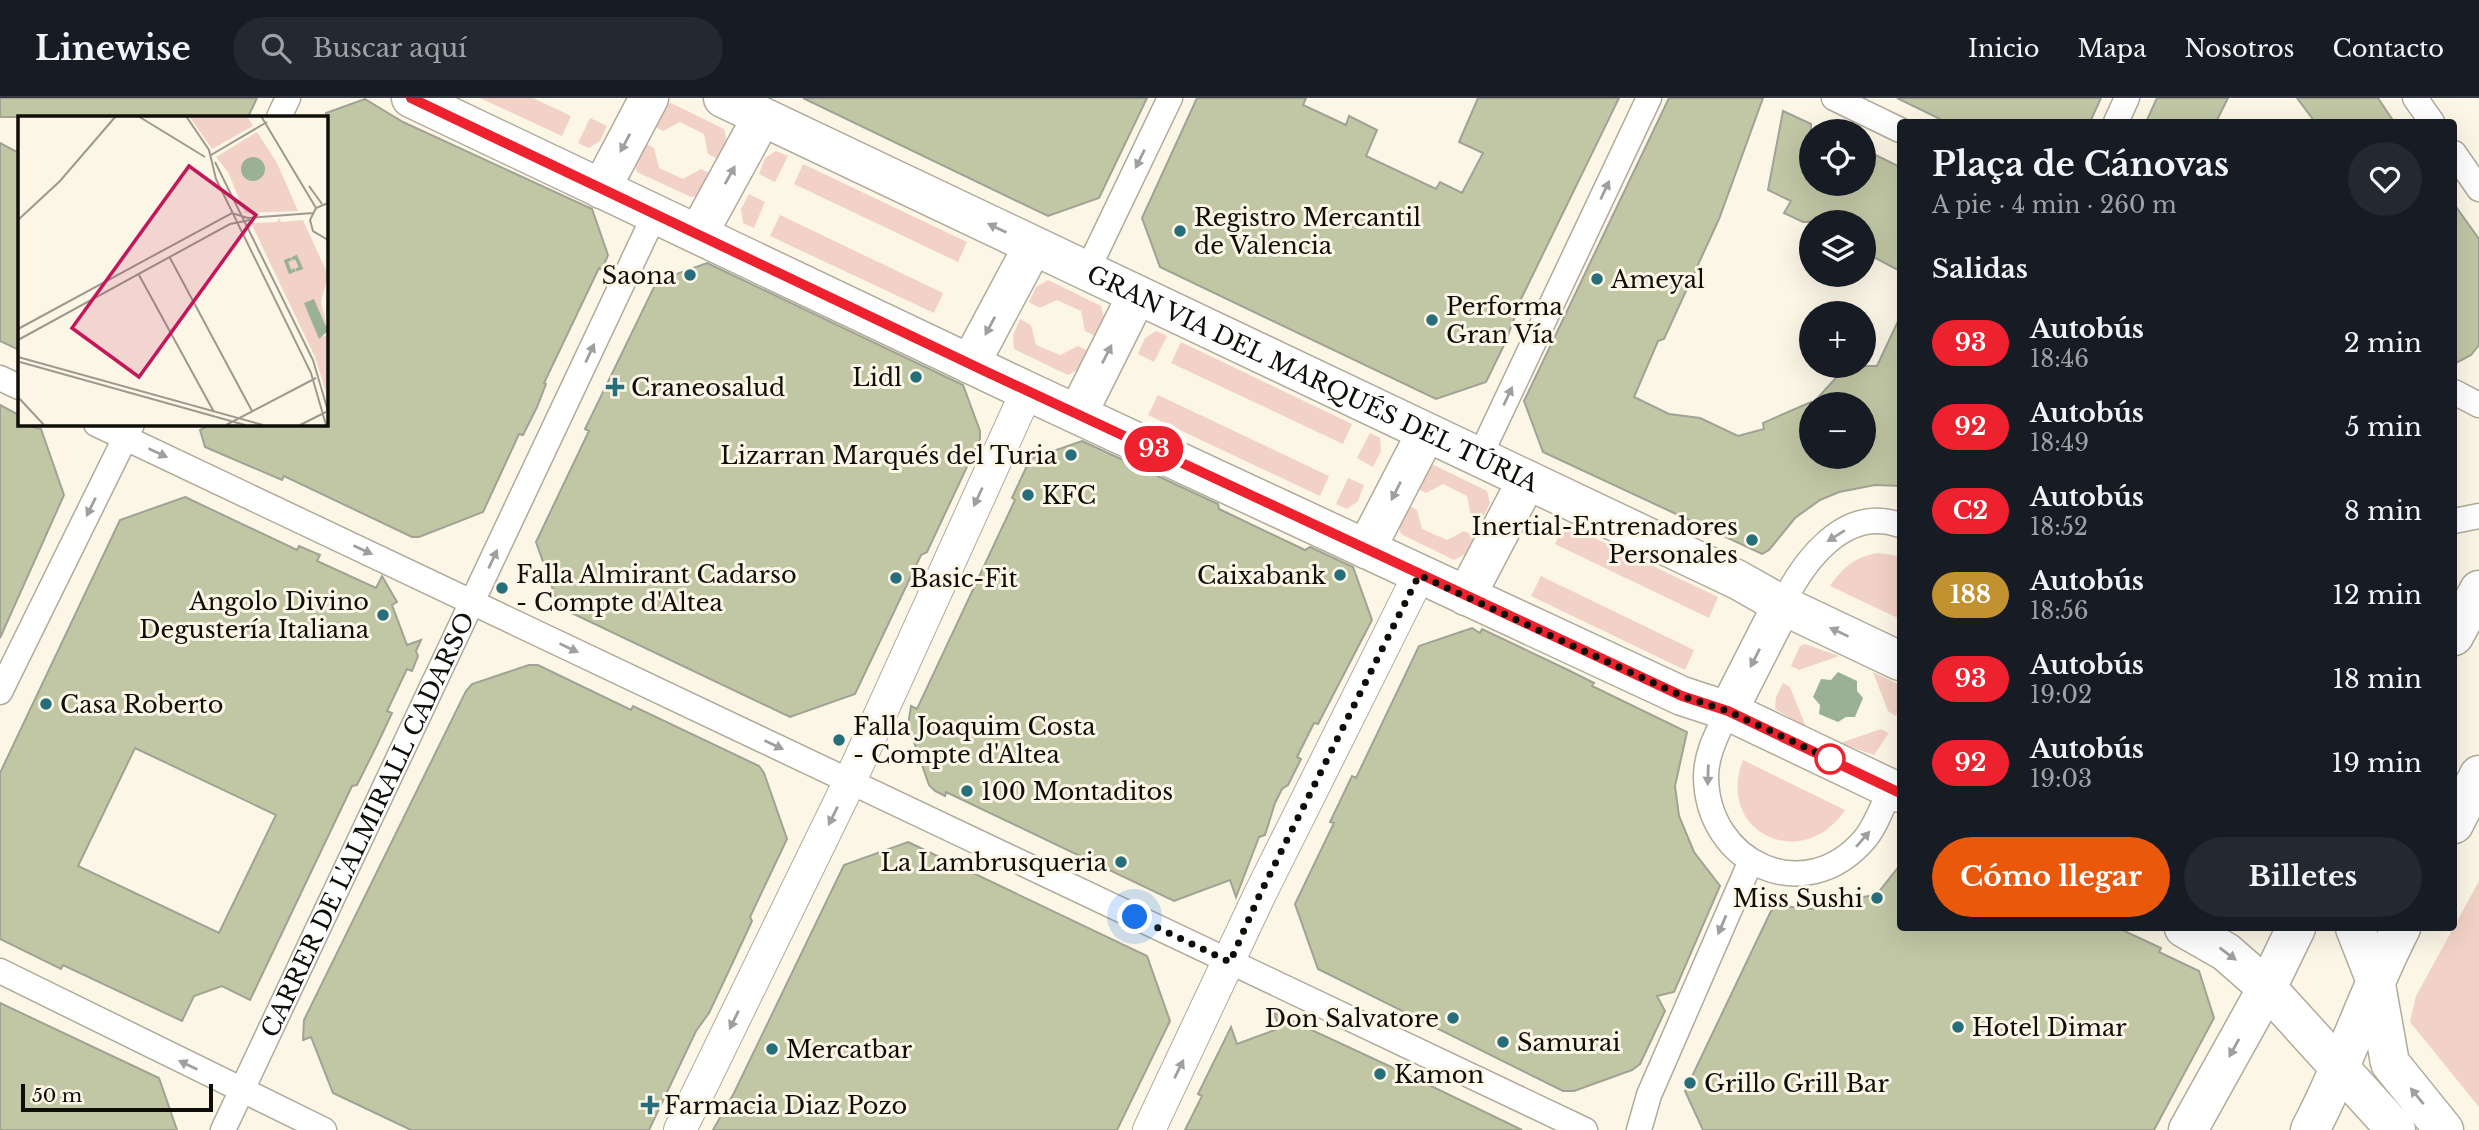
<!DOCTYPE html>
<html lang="es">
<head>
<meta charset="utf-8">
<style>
	:root { --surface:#171b24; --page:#242831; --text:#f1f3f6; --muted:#9ea1a6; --line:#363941; --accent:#ea580c }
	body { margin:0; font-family:"Libre Baskerville",serif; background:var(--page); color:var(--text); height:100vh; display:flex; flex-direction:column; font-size:26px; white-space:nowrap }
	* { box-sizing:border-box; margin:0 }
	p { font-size:23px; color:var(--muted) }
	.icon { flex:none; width:38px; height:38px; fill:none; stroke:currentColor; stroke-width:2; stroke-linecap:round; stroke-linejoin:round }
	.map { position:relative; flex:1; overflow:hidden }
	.details { position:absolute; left:1897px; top:21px; width:560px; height:812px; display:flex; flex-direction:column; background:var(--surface); border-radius:7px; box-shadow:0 7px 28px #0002 }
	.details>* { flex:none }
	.badge { padding:0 14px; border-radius:23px; font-size:24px; line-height:46px }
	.tools { position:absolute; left:1799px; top:21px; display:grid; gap:14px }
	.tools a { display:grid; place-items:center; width:77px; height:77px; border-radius:50%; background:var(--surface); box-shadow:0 7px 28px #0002; font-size:35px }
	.scale { position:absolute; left:21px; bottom:18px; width:192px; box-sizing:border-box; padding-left:7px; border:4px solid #100e09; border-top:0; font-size:19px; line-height:24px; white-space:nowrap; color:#100e09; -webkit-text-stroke:5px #fbf6e6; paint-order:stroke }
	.you { position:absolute; width:35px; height:35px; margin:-18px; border:5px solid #fff; border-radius:50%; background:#1a73e8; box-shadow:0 0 0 10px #1a73e833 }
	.map>.badge { position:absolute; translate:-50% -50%; box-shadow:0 0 0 4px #fff }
	h2 { padding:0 35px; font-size:26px; line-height:63px }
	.round { display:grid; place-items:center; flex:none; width:74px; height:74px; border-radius:37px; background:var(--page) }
	.headline { display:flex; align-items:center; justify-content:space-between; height:119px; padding:0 35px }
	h1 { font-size:33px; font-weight:800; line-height:52px }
	.action { display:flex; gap:14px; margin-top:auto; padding:14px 35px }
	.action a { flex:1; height:80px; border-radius:42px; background:var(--accent); color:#fff; font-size:28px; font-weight:800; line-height:80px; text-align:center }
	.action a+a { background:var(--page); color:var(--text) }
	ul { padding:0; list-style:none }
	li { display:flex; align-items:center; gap:21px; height:84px; padding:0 35px }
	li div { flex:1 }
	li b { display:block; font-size:26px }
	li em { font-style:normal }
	li .badge { min-width:77px; font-weight:700; text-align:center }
	header { display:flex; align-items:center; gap:42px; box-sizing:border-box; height:98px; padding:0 35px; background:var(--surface); border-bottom:2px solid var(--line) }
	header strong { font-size:33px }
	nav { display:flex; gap:38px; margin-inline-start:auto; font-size:24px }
	.search { width:490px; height:63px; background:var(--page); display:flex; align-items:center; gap:18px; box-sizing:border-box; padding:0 24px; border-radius:38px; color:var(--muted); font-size:26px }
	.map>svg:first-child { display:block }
</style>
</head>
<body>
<header>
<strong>Linewise</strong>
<div class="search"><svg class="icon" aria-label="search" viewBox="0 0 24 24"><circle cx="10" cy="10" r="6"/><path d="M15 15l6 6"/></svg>Buscar aquí</div>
<nav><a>Inicio</a><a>Mapa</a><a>Nosotros</a><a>Contacto</a></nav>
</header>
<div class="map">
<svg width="2479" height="1032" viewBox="0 0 2479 1032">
	<rect width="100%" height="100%" fill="#fbf6e6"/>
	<path fill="#f2d2c6" d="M480,0H533L571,18L562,38Z
		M671,5L724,31L727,43L718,61L708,56L704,36L680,24L663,33L652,27L664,8Z
		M590,20L607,28L600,43L589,50L578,45Z
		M643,44L654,50L659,70L683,81L701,71L711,76L698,98L691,99L637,74L635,67Z
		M776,53L788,58L775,84L759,76L765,60Z
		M803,66L967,144L958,164L794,86Z
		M749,96L765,104L754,130L743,125L741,111Z
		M780,117L943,195L934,215L770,138Z
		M1048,182L1101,208L1104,220L1095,238L1085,233L1081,213L1057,202L1040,210L1029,204L1036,189Z
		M1020,221L1031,227L1036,247L1060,257L1078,248L1088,253L1079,271L1068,277L1014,251L1013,237Z
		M1156,233L1167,238L1154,264L1138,256L1145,240Z
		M1181,244L1352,326L1343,346L1171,265Z
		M1158,297L1329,378L1320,398L1148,317Z
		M1370,335L1380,340L1381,353L1373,369L1357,360Z
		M1434,367L1487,393L1490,405L1481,423L1471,418L1467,398L1443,386L1426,395L1415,389L1428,369Z
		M1348,380L1364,387L1358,403L1347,411L1336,406Z
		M1406,406L1417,412L1422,431L1447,442L1464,433L1474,438L1466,456L1454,462L1401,436L1399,429Z
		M1565,426L1718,499L1709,520L1555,446Z
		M1878,455L1900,458V521L1830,488C1843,469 1855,459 1878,455Z
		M1541,478L1694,552L1685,572L1531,498Z
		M1805,546L1839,558L1799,572L1791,568L1800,548Z
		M1873,574L1900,587V610L1896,618L1888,613Z
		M1783,585L1790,589L1806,629L1775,611L1776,599Z
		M1881,631L1889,635L1874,657L1840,645Z
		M1743,662L1845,712C1802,776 1715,734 1743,662Z
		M2479,783V1009L2410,924L2416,898Z"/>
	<path fill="#9bb195" d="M1838,574L1857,583V593L1863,600L1855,619H1846L1838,624L1819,616L1820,607L1813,599L1821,581L1831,582Z"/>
	<path fill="#c1c7a5" stroke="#a0a394" stroke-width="2" fill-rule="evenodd" d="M0,0H257L248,19H0Z
		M803,0H1147L1099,100L1048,118Z
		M1197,0H1306L1303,7L1346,27L1349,18L1377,32L1366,58L1436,91L1440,84L1462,95L1483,55L1459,44L1478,0H1619L1522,199L1506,243L1486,284L1436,301L1160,169L1142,120Z
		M1669,0H1763L1719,121L1664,241L1658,243L1634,299L1669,316L1700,320L1738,338L1764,331L1763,325L1811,304V359H1864V306H1812L1835,281L1838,268H1877L1900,219V388L1875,387L1839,394L1820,402L1795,420L1769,452L1762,456L1543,354L1524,303Z
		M1897,0H2101L2090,24H1946Z
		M2157,0H2228L2216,24H2146Z
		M2297,0H2378L2394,24H2315Z
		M365,1L403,24L592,111L608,157L602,172L599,170L544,285L546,286L537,309L523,337L519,336L483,414L419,439H412L284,378L282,382L205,349L200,332L211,326H326V15Z
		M1783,13L1811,26V86H1864V51L1900,69V173L1864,154V124H1803L1784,115L1791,103L1768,92Z
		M0,45L19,55V252L0,243Z
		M2454,106L2479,141V247L2471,257L2454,266Z
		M707,165L963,287L980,333V341L927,454L921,457L855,596L790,619L559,509L536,444L589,333L585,331L657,183Z
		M0,307L19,317V326L41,331L64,397L0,540Z
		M1082,343L1218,406L1219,411L1305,452L1310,449L1353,469L1372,522L1318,626L1314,625L1297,659L1301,661L1288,687L1282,691L1275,705L1265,737L1259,739L1236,799L1230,782L1174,803L946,694L945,698L935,693L929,687L908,627L911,608L917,611L1015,402L1012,400L1030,361Z
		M185,399L297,452L299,448L320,457L317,463L376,490L382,478L397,504L392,507L407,547L421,542L416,553L418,558L412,573L407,571L387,613L392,615L376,649L357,687L352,688L250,902L222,888L194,898L182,923L63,867L61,871L0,841V675L120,422ZM135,650L276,717L219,835L78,768Z
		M1472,530L1480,535L1482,531L1566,571L1594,585L1592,588L1687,634L1675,688L1679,718L1694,754L1720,788L1674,894L1657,898L1665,913L1640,966L1632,972L1574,993H1563L1318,871L1295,806L1334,725L1330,724L1352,678L1356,680L1419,548Z
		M529,567H538L631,612L633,608L759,668L764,675L787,741L750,819L752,823L732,866L709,915L696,933L649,1032H411L333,995L311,939L303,942L304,922L466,593L472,586Z
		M908,744L1147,858L1170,923L1117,1032H713L734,995L844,767Z
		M1900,767V830H2118L2161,850L2159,854L2199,873L2214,920L2154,1032H1703L1685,993L1771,813L1780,808L1812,811L1877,796Z
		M0,905L159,980L177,1032H0Z
		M1273,914L1402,974L1522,1032H1185L1202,998L1198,996L1231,929L1237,946L1280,930Z"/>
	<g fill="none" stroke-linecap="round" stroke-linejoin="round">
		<defs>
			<g id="minor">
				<path d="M1834,0L1900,32"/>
				<path d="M2415,0L2432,24"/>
				<path d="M279,19L288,0"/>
				<path d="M2116,24L2127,0"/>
				<path d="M2454,55L2479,91"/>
				<path d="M1087,173L1170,0"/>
				<path d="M0,280L19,289"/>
				<path d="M2454,294L2479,307"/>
				<path d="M96,326L1585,1032"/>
				<path d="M1479,360L1649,0"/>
				<path d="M2454,423L2479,418"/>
				<path d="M1782,507C1803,464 1844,407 1900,427"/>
				<path d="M0,594L132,326"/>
				<path d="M1728,613C1718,634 1706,655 1706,679C1707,765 1804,811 1864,742C1876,728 1883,707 1891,690"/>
				<path d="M0,873L324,1032"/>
				<path id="s1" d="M223,1032L655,116"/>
				<path d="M1639,1032L1649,997L1750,765"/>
			</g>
			<path id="tertiary" d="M680,1032L850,683L1027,293
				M1149,1032L1260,796L1419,477"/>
			<g id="primary">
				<path d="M411,0L1027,293L1682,598L1728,613L1900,695"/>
				<path id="s2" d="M723,0L1738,482L1782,507L1900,563"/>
				<path d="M601,91L649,0"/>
				<path d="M698,136L762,19"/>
				<path d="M970,266L1033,148"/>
				<path d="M1078,315L1137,197"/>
				<path d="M1366,451L1426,335"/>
				<path d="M1466,498L1527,382"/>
				<path d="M2454,538L2479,492"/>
				<path d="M1728,613L1782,507"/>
				<path d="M2454,726L2479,677"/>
				<path d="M2184,830L2226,854L2267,890L2396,1032"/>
				<path d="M2355,830L2375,881L2390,965L2444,1032"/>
				<path d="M2188,1032L2267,890L2296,830"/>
				<path d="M2310,1032C2345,966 2367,896 2401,830"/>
			</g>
		</defs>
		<use href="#minor" stroke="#b1ab9c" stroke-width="27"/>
		<use href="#tertiary" stroke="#b1ab9c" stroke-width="34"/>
		<use href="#primary" stroke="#b1ab9c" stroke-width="41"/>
		<use href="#minor" stroke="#fff" stroke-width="24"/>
		<use href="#tertiary" stroke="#fff" stroke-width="32"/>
		<use href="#primary" stroke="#fff" stroke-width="38"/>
	</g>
	<defs><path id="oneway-solid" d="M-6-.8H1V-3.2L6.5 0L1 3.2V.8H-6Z" transform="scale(1.75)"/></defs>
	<g fill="#9f9f9d">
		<use href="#oneway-solid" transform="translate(625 45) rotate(118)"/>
		<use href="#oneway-solid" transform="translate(1140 61) rotate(116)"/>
		<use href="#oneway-solid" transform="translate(730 77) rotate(-61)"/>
		<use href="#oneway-solid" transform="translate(1605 92) rotate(-65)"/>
		<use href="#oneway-solid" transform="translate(997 130) rotate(-154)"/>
		<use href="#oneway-solid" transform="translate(990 228) rotate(118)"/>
		<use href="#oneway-solid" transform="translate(590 255) rotate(-65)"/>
		<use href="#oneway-solid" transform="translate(1107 256) rotate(-63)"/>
		<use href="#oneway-solid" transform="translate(1508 298) rotate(-65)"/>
		<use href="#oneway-solid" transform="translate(158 355) rotate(25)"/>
		<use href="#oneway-solid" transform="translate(1396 393) rotate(117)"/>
		<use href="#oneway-solid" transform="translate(978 399) rotate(115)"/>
		<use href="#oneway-solid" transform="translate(91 409) rotate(116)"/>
		<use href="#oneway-solid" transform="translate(1836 438) rotate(148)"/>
		<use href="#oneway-solid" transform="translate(363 452) rotate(25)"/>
		<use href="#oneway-solid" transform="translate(493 461) rotate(-65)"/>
		<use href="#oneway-solid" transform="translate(1839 534) rotate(-155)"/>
		<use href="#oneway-solid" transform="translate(569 550) rotate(25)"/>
		<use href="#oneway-solid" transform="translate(1755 560) rotate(117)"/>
		<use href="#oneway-solid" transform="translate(774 647) rotate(25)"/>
		<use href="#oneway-solid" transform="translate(1708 677) rotate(92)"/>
		<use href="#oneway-solid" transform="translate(833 718) rotate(116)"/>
		<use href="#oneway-solid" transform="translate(1863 741) rotate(-49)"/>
		<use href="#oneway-solid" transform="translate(1722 827) rotate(113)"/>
		<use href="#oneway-solid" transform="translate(2228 856) rotate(37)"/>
		<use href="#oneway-solid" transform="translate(734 922) rotate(116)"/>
		<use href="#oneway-solid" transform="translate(2234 950) rotate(119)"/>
		<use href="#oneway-solid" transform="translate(188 967) rotate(-154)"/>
		<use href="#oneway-solid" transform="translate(1179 971) rotate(-64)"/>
		<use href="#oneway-solid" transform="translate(2417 998) rotate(-129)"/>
	</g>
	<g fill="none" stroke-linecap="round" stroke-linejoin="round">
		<defs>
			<path id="line" d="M411,0L989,275L1682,598L1728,613L1900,695"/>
		</defs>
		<use href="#line" stroke="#fff" stroke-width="16"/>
		<use href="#line" stroke="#ed222e" stroke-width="10"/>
		<path stroke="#100e09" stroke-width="7" stroke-dasharray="0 12.6" d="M1135,819L1230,864L1260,796L1419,477L1682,598L1728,613L1830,661"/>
	</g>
	<g fill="#276e7b" stroke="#fbf6e6" stroke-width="2.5">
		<circle cx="1180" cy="133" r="7"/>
		<circle cx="690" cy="177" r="7"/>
		<circle cx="1597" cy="181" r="7"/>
		<circle cx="1432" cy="222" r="7"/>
		<circle cx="916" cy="279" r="7"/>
		<path d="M611.5 278.5h7v7h7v7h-7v7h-7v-7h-7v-7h7z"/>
		<circle cx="1071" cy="357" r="7"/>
		<circle cx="1028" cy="397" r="7"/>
		<circle cx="1752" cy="442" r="7"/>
		<circle cx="1340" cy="477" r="7"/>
		<circle cx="896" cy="480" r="7"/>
		<circle cx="502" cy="490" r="7"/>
		<circle cx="383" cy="517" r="7"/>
		<circle cx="46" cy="606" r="7"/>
		<circle cx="839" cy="642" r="7"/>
		<circle cx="967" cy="693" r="7"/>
		<circle cx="1121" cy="764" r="7"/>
		<circle cx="1877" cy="800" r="7"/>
		<circle cx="1453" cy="920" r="7"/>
		<circle cx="1958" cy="929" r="7"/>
		<circle cx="1503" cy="944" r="7"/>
		<circle cx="772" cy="951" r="7"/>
		<circle cx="1380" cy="976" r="7"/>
		<circle cx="1690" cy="985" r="7"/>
		<path d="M646.5 996.5h7v7h7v7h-7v7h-7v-7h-7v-7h7z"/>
	</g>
	<circle fill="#fff" stroke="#ed222e" stroke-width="3.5" cx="1830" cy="661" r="14"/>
	<g text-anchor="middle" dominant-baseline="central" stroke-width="6" stroke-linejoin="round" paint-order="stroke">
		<g font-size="24" fill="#100e09" stroke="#fbf6e6" text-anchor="start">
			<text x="1194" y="119">Registro Mercantil<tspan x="1194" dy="28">de Valencia</tspan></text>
			<text x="676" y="177" text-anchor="end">Saona</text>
			<text x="1611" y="181">Ameyal</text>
			<text x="1446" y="208">Performa<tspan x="1446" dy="28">Gran Vía</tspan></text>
			<text x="902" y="279" text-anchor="end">Lidl</text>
			<text x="631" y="289">Craneosalud</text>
			<text x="1057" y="357" text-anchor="end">Lizarran Marqués del Turia</text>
			<text x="1042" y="397">KFC</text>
			<text x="1738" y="428" text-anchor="end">Inertial-Entrenadores<tspan x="1738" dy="28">Personales</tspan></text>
			<text x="516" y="476">Falla Almirant Cadarso<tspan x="516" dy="28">- Compte d'Altea</tspan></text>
			<text x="1326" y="477" text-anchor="end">Caixabank</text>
			<text x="910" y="480">Basic-Fit</text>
			<text x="369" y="503" text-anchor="end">Angolo Divino<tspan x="369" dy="28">Degustería Italiana</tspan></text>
			<text x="60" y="606">Casa Roberto</text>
			<text x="853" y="628">Falla Joaquim Costa<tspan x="853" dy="28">- Compte d'Altea</tspan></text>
			<text x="981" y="693">100 Montaditos</text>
			<text x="1107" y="764" text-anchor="end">La Lambrusqueria</text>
			<text x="1863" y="800" text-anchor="end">Miss Sushi</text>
			<text x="1439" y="920" text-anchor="end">Don Salvatore</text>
			<text x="1972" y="929">Hotel Dimar</text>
			<text x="1517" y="944">Samurai</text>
			<text x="786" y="951">Mercatbar</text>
			<text x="1394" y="976">Kamon</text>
			<text x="1704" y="985">Grillo Grill Bar</text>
			<text x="664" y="1007">Farmacia Diaz Pozo</text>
		</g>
		<g font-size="24" fill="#100e09" stroke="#fbf6e6">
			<text stroke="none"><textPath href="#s2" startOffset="653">GRAN VIA DEL MARQUÉS DEL TÚRIA</textPath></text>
			<text stroke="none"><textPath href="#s1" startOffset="338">CARRER DE L'ALMIRALL CADARSO</textPath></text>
		</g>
	</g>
	<g transform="translate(18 18)">
		<rect width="310" height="310" fill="#fbf6e6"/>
		<path d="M171,0H229L235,10L194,33ZM239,16L259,47L280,95L227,97L210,56L198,41ZM261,102L263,106L285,104L310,159L303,186L310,215L296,183L289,188L302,221L310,219V283L297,241L233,107L259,106Z" fill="#f2d2c6"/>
		<path d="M223 53a12 12 0 1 1 24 0a12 12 0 1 1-24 0ZM296,183L310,215L301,223L286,187Z" fill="#9bb195"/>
		<path fill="none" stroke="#9bb195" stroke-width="3.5" d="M273,143L268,145L272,156L277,154M274,143L278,141L283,152L278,154"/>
		<path fill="none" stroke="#9d998e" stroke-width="2" d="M120,0L187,41M168,0L191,34L198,63L293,257L308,309M243,0L298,92M193,39L249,6M197,46L295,244L310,295M291,70L304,88M310,87L298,92L292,104L295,115L310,124M0,104L42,65L98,0M152,142L234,295M121,159L196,296M0,213L214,97L230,102L295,97M0,224L212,108L232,104M0,241L245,309M2,246L227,309M0,281L26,309M208,309L298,262M282,309L308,296"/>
		<path fill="#c2185b" fill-opacity="0.15" stroke="#c2185b" stroke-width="3.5" d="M171,50L238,99L121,261L54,212Z"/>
		<rect width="310" height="310" fill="none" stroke="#100e09" stroke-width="3.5"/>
	</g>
</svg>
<div class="tools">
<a><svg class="icon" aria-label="locate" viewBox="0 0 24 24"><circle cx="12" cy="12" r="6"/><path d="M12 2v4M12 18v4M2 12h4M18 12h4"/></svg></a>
<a><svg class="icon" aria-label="layers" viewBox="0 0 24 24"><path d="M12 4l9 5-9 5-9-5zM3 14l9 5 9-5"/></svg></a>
<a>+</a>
<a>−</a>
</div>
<div class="scale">50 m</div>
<div class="you" style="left:1135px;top:819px"></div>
<b class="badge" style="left:1154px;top:351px;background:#ed222e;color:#fff">93</b>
<section class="details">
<div class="headline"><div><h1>Plaça de Cánovas</h1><p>A pie · 4 min · 260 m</p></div><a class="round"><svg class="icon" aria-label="heart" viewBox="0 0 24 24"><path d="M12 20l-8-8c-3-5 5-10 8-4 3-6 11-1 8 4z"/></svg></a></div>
<h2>Salidas</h2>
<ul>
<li><span class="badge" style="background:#ed222e;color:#fff">93</span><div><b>Autobús</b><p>18:46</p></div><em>2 min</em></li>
<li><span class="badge" style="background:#ed222e;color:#fff">92</span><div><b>Autobús</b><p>18:49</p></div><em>5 min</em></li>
<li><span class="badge" style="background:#ed222e;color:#fff">C2</span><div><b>Autobús</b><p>18:52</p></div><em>8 min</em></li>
<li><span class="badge" style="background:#c29231;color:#fff">188</span><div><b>Autobús</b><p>18:56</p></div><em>12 min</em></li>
<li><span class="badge" style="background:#ed222e;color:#fff">93</span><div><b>Autobús</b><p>19:02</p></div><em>18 min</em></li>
<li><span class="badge" style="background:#ed222e;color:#fff">92</span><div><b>Autobús</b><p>19:03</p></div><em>19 min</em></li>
</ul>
<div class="action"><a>Cómo llegar</a><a>Billetes</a></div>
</section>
</div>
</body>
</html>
